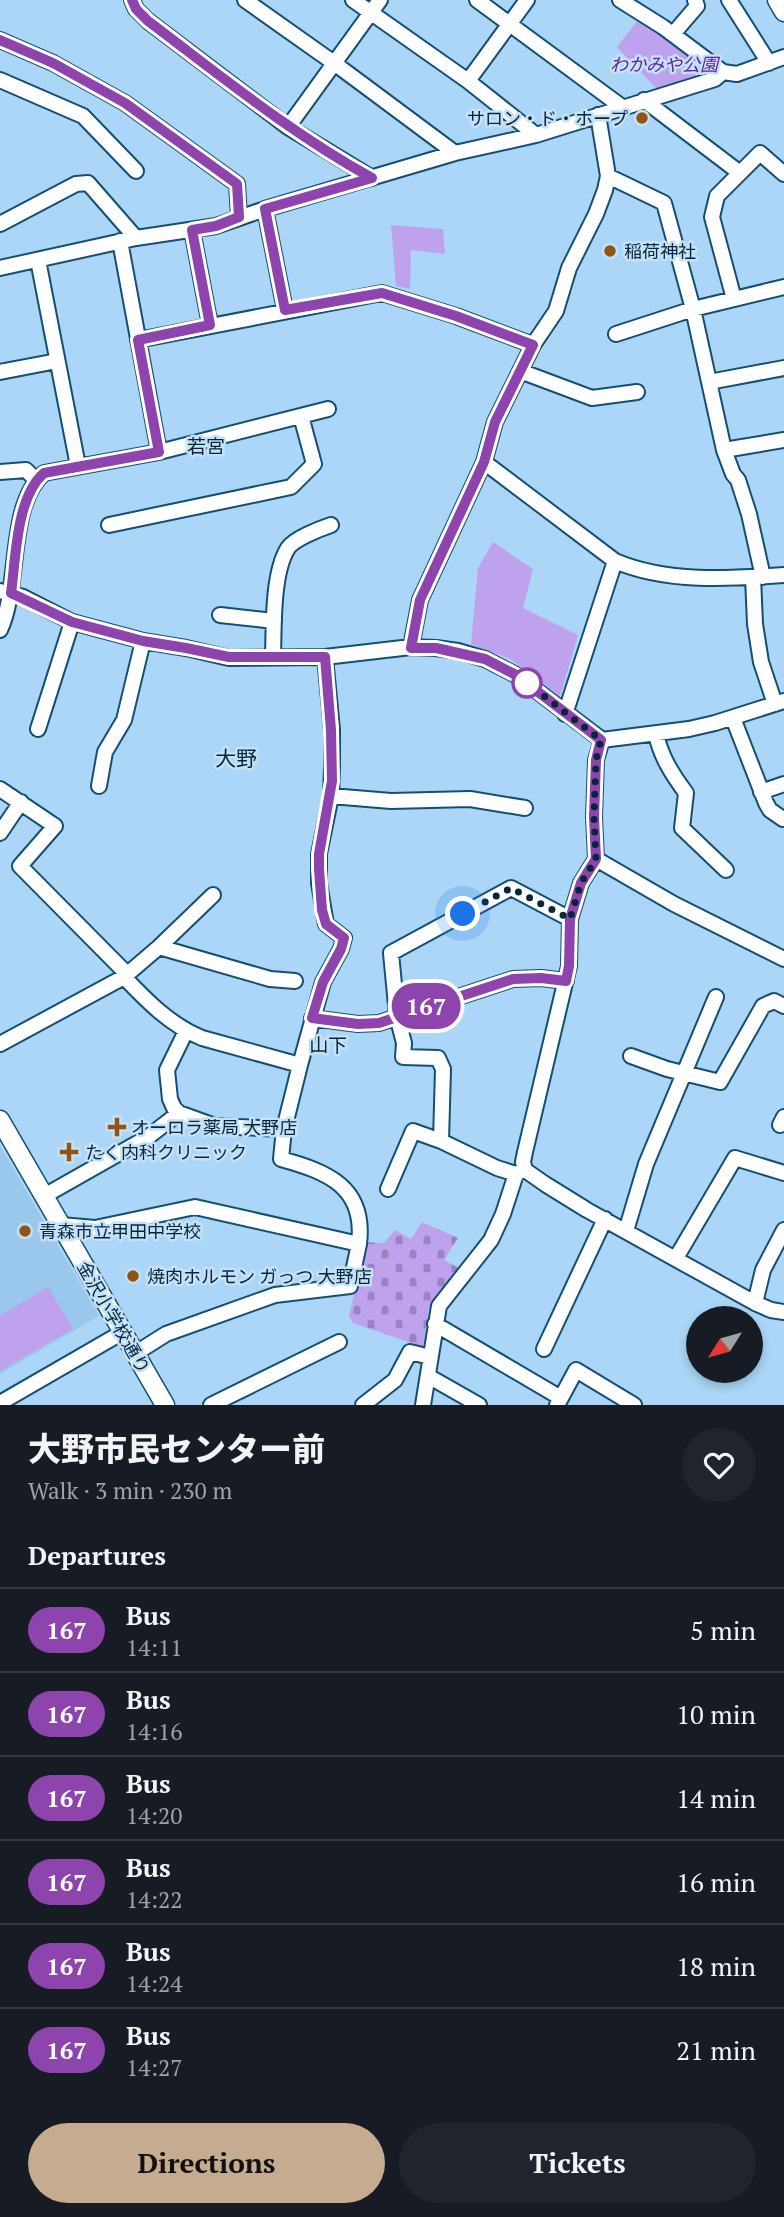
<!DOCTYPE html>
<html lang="en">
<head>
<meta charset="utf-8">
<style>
	:root { --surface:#171b24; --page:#20242c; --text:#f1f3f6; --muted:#9ea1a6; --line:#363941; --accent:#c5ab90 }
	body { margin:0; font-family:"PT Serif","Noto Sans JP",serif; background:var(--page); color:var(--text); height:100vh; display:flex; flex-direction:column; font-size:26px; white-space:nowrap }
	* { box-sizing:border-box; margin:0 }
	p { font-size:23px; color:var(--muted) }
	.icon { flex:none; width:38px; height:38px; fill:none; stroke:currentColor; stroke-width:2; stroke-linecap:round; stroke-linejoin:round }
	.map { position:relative; height:1405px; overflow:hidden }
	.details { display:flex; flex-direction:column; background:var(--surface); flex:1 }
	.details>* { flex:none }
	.badge { padding:0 14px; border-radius:23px; font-size:24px; line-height:46px }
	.needle { width:46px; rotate:233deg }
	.fabs { position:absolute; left:686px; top:1306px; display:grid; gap:14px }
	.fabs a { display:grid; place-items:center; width:77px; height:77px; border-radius:50%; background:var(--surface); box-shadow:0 4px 10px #0003; font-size:35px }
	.you { position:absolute; width:35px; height:35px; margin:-18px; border:5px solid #fff; border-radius:50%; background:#1a73e8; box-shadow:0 0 0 10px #1a73e833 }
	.map>.badge { position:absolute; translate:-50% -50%; box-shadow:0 0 0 4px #fff }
	h2 { padding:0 28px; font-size:26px; line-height:63px }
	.round { display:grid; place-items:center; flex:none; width:74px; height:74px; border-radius:37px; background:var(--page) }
	.head { display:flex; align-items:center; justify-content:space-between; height:119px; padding:0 28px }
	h1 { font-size:33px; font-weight:800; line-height:52px }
	.action { display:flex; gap:14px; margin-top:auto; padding:14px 28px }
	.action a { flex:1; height:80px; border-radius:42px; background:var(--accent); color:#111; font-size:28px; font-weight:800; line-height:80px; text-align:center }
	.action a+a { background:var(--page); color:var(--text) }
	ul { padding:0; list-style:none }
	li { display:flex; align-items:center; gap:21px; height:84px; padding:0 28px; border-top:2px solid var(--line) }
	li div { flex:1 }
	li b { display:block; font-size:26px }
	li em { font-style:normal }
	li .badge { min-width:77px; font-weight:700; text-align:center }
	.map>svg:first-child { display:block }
</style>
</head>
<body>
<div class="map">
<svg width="784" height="1405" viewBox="0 0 784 1405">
	<defs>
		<pattern id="cemetery-stones" width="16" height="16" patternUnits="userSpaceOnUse" patternTransform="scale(1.75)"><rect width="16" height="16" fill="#bfa2ed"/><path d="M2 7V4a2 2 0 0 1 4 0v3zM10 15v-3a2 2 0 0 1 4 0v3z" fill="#9984c1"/></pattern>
	</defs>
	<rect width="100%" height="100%" fill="#abd6f7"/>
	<path fill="#9ac8ec" d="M0,1146L99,1316L0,1374Z"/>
	<path fill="url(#cemetery-stones)" d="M422,1222L458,1238L444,1260L459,1268L429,1308L423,1347L353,1323L349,1316L366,1242L384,1243L395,1230L411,1239Z"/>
	<path fill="#bfa2ed" d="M640,17L710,71L658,90L617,47Z
		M391,225L443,229L445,254L411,250L410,289L396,286Z
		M493,542L533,569L523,608L578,635L560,696L510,659L471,644L478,568Z
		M48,1287L73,1329L0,1371V1316Z"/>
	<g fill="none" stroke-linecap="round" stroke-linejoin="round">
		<defs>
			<path id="minor" d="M132,0L136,9L148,21L288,127L372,178
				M245,0L334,63L455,153
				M353,0L468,81L527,0
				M477,0L622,107
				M620,0L663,27L723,72L737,74L784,57
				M729,0L769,63
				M673,34L697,6L695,0
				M0,40L53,63L125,103L237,184L239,217
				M0,80L83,116L136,171
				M468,81L536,135
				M644,100L740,173
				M288,127L380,0
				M608,176L664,203L693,309L724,450L733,474L738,480L749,514L763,577
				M265,209L285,310
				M0,224L76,184L88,183L136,238
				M192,230L210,325
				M120,241L159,452
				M38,260L78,466
				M0,268L136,238L216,226L265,209L455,153L536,135L715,79L723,72
				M734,299L712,217L717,196L760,153L784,174
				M616,334L693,309L784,287
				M138,340L382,293L456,316L533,345
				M520,371L592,398L637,392
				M0,372L57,361
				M709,382L784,368
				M724,450L784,440
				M484,462L615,561C666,583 729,579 784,575
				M0,472L26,470L36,480
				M109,525L291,487L314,464L301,416
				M753,577L755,624L761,662L775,704
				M0,591L23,597L72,622L143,641L186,648L229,658L325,657L411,647L436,648L458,651L485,659L516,675L602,740L689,729L715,723L784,701
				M220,615L274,621
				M0,630C21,585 7,505 44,473L159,452L328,409
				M411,647L420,600L484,462L495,422L533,345L556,311L569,268L596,214L605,190L608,176L598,115
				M273,656C274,628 272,573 288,548C294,539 319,529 331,525
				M565,714L615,561
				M733,718L766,803L770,810L783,819
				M38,729L72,622
				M656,734C661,757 672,774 686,793L682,828L726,870
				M602,740L596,760L594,817L596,859L581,883L570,919L569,966L525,1152L523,1162L525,1170L545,1184L587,1210L755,1303L771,1310L784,1312
				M99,786L105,752L124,720L143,641
				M0,789L55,826L20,866L127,974
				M761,792L784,784
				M331,796L391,801L470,799L525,808
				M0,833L21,802
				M596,859L674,904L784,959
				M159,947L270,979L295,981
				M124,977C147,1001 170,1025 202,1038L300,1065L323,982L341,949L344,938L326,924L319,883V854L331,796L332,766V730L325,657
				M312,1018L358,1024L379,1023L513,979L541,978L566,981
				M186,1031L167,1070L170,1099L174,1108L179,1113L215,1126L284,1129
				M0,1044L124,977L159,947L213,895
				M631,1056L667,1069L720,1082L763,1006L774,1001L784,1006
				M300,1065L284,1129L281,1159C328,1172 366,1187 359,1244
				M780,1125L784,1117
				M516,1174L497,1168L441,1141L443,1069L438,1058L403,1057L404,1043L397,1016L391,953L511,888L570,919
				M388,1189L413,1131L441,1141
				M44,1196L148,1137L179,1113
				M61,1225L95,1228L195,1207L359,1244L350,1286L275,1295L166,1334L136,1353
				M626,1231L646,1164L716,997
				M676,1258L735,1158L784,1173
				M755,1303L763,1270L784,1230
				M435,1324L561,1398L557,1405
				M544,1349L605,1219
				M428,1376L479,1405
				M561,1398L576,1370L634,1405
				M0,1403L123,1332
				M211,1405L339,1342
				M363,1405L395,1380L410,1352L430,1357
				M423,1405L439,1306L491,1240L503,1214L516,1174L523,1170"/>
			<path id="tertiary" d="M777,0L784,12
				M0,1120L165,1405"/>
		</defs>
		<use href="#minor" stroke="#134f75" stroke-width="18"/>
		<use href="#tertiary" stroke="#134f75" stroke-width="21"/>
		<use href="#minor" stroke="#fff" stroke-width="14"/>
		<use href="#tertiary" stroke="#fff" stroke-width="18"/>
	</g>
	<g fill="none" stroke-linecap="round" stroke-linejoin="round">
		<defs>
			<path id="line" d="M0,40L53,63L125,103L237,184L239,217L216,226L192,230L210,325L138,340L159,452L44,473C16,497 16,558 11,593L72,622L143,641L186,648L229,657H325L331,730L332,781L319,854V869L322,910L326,924L344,938L341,949L323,982L312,1018L358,1024L379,1023L513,979L541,978L566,981L569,966L570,919L581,883L596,859L594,817L596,760L601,740L516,675L485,659L436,648H411L420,600L484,462L495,422L533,345L456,316L382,293L285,310L265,209L372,178C292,134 221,76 148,21L136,9L132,0"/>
		</defs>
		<use href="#line" stroke="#fff" stroke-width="16"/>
		<use href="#line" stroke="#8e44ad" stroke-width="10"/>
		<path stroke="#05263b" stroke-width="7" stroke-dasharray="0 12.6" d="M463,914L511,888L570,919L581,883L596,859L594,817L596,760L601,740L527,683"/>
	</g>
	<g fill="#905414" stroke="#c5e1f8" stroke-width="2.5">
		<circle cx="642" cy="118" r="7"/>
		<circle cx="610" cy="251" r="7"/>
		<path d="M113.5 1116.5h7v7h7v7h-7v7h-7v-7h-7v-7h7z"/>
		<path d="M65.5 1141.5h7v7h7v7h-7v7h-7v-7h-7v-7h7z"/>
		<circle cx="25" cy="1231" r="7"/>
		<circle cx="133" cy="1276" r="7"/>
	</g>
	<circle fill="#fff" stroke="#8e44ad" stroke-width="3.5" cx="527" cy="683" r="14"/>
	<g text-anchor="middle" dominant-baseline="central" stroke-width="5" stroke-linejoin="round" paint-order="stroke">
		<g font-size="18" font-style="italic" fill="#6322a2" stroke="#c5e1f8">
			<text x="664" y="64">わかみや公園</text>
		</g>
		<g font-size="18" fill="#05263b" stroke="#c5e1f8" text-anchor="start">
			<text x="628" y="118" text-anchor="end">サロン・ド・ホープ</text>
			<text x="624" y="251">稲荷神社</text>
			<text x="131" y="1127">オーロラ薬局 大野店</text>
			<text x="85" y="1152">たく内科クリニック</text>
			<text x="39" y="1231">青森市立甲田中学校</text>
			<text x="147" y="1276">焼肉ホルモン ガっつ 大野店</text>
		</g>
		<g font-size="18" fill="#05263b" stroke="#c5e1f8">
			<text transform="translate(114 1317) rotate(60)">金沢小学校通り</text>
		</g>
		<g font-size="19" fill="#05263b" stroke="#c5e1f8">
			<text x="206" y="445">若宮</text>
			<text x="328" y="1044">山下</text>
		</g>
		<g font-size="21" fill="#05263b" stroke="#c5e1f8">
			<text x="236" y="758">大野</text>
		</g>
	</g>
</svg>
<div class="fabs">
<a><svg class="needle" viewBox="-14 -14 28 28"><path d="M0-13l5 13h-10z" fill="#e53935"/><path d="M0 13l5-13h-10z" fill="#9ea1a6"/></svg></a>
</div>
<div class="you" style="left:463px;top:914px"></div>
<b class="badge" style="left:426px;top:1006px;background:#8e44ad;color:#fff">167</b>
</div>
<section class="details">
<div class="head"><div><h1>大野市民センター前</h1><p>Walk · 3 min · 230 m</p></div><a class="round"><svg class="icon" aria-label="heart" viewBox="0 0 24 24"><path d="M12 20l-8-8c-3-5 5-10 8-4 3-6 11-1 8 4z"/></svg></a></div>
<h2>Departures</h2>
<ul>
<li><span class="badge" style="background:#8e44ad;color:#fff">167</span><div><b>Bus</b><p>14:11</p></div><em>5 min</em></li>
<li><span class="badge" style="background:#8e44ad;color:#fff">167</span><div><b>Bus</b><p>14:16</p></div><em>10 min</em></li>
<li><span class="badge" style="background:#8e44ad;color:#fff">167</span><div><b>Bus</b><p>14:20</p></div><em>14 min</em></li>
<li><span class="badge" style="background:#8e44ad;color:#fff">167</span><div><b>Bus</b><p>14:22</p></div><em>16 min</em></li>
<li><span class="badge" style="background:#8e44ad;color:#fff">167</span><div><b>Bus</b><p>14:24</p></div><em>18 min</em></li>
<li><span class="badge" style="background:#8e44ad;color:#fff">167</span><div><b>Bus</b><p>14:27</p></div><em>21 min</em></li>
</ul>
<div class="action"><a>Directions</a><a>Tickets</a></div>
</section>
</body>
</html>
